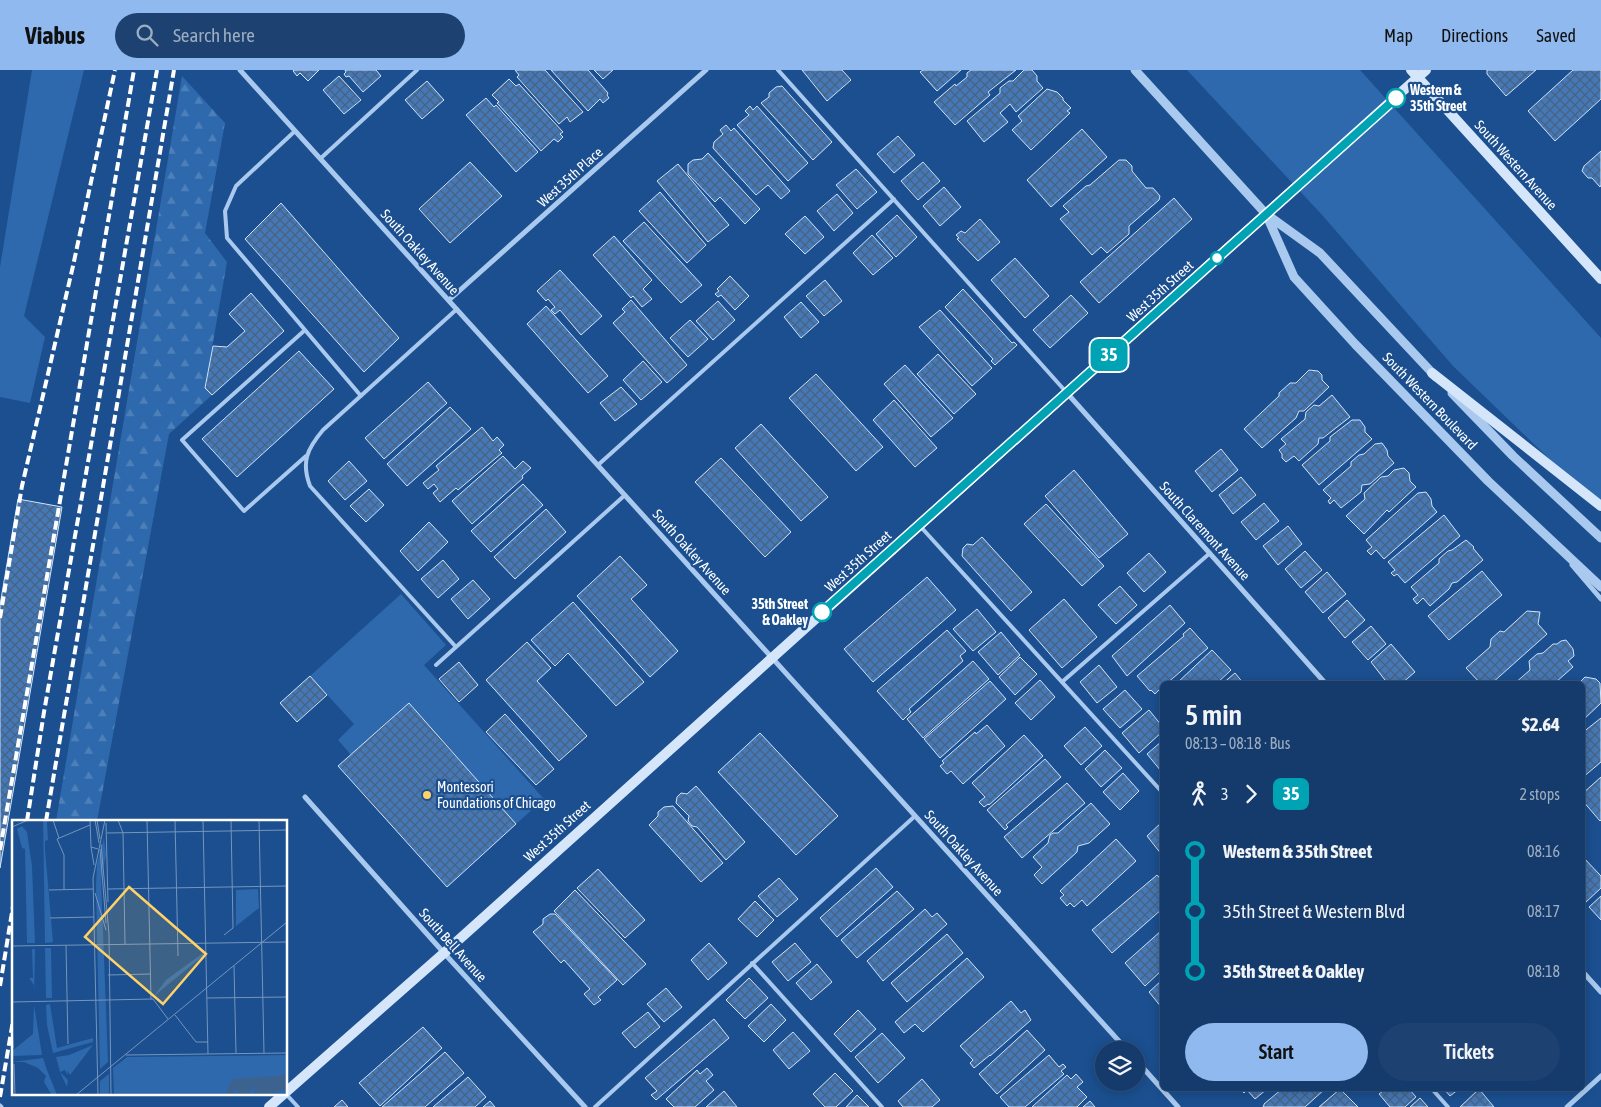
<!DOCTYPE html>
<html lang="en">
<head>
<meta charset="utf-8">
<style>
	:root { --surface:#143b6b; --page:#1d4271; --text:#f1f3f6; --muted:#9dadc1; --line:#33557e; --accent:#90b9f0 }
	body { margin:0; font-family:"Asap Condensed",sans-serif; background:var(--page); color:var(--text); height:100vh; display:flex; flex-direction:column; font-size:19px; white-space:nowrap }
	* { box-sizing:border-box; margin:0 }
	p { font-size:16px; color:var(--muted) }
	.icon { flex:none; width:28px; height:28px; fill:none; stroke:currentColor; stroke-width:2; stroke-linecap:round; stroke-linejoin:round }
	.map { position:relative; flex:1; overflow:hidden }
	.sheet { position:absolute; left:1160px; top:611px; width:425px; height:410px; display:flex; flex-direction:column; background:var(--surface); border-radius:8px; box-shadow:0 2px 12px #0003,0 0 0 1px var(--line) }
	.sheet>* { flex:none }
	.badge { padding:0 10px; border-radius:8px; font-size:18px; line-height:32px }
	.controls { position:absolute; left:1095px; top:971px; display:grid; gap:10px }
	.controls a { display:grid; place-items:center; width:50px; height:50px; border-radius:50%; background:var(--surface); box-shadow:0 2px 12px #0003,0 0 0 1px var(--line); font-size:25px }
	.map>.badge { position:absolute; translate:-50% -50%; box-shadow:0 0 0 2px #fff }
	.legs { display:flex; align-items:center; gap:8px; height:55px; padding:0 25px; font-size:16px }
	.legs p { margin-inline-start:auto }
	.summary { display:flex; align-items:center; justify-content:space-between; height:85px; padding:0 25px }
	h1 { font-size:28px; font-weight:600; line-height:38px }
	.button { display:flex; gap:10px; margin-top:auto; padding:10px 25px }
	.button a { flex:1; height:58px; border-radius:30px; background:var(--accent); color:#111; font-size:20px; font-weight:600; line-height:58px; text-align:center }
	.button a+a { background:var(--page); color:var(--text) }
	ul { padding:0 25px; list-style:none }
	li { display:flex; align-items:center; gap:18px; height:60px; font-size:19px }
	li i { display:grid; place-items:center; width:8px; height:100%; margin:0 6px; background:currentColor }
	li i::after { content:''; width:12px; height:12px; margin:-6px; border:4px solid; border-radius:50%; background:var(--surface) }
	li p { margin-inline-start:auto }
	li:first-child i { background:linear-gradient(#0000 50%,currentColor 0) }
	li:last-child i { background:linear-gradient(currentColor 50%,#0000 0) }
	header { display:flex; align-items:center; gap:30px; box-sizing:border-box; height:70px; padding:0 25px; background:var(--accent); color:#111 }
	header strong { font-size:24px }
	nav { display:flex; gap:28px; margin-inline-start:auto; font-size:18px }
	.search { width:350px; height:45px; background:var(--page); display:flex; align-items:center; gap:12px; box-sizing:border-box; padding:0 18px; border-radius:28px; color:var(--muted); font-size:19px }
	.map>svg:first-child { display:block }
</style>
</head>
<body>
<header>
<strong>Viabus</strong>
<div class="search"><svg class="icon" aria-label="search" viewBox="0 0 24 24"><circle cx="10" cy="10" r="6"/><path d="M15 15l6 6"/></svg>Search here</div>
<nav><a>Map</a><a>Directions</a><a>Saved</a></nav>
</header>
<div class="map">
<svg width="1601" height="1037" viewBox="0 0 1601 1037">
	<defs>
		<pattern id="forest-firs" width="22" height="20" patternUnits="userSpaceOnUse" patternTransform="scale(1.25)"><rect width="22" height="20" fill="#2e69ad"/><path d="M5 1l3.5 6h-7zM16 11l3.5 6h-7z" fill="#4d80b9"/></pattern>
		<pattern id="building-cross-hatch" width="8" height="8" patternUnits="userSpaceOnUse" patternTransform="scale(1.25)"><rect width="8" height="8" fill="#4478b7"/><path d="M0 0l8 8M0 8l8-8" fill="none" stroke="#486282"/></pattern>
	</defs>
	<rect width="100%" height="100%" fill="#1b4f8f"/>
	<path fill="#2e69ad" d="M32,0H84L24,246L45,267L30,333L0,327V197Z
		M1187,0H1360L1601,268V439L1453,296L1323,146Z
		M401,524L446,575L424,595L544,729L516,754L409,633L351,685L338,670L354,654L310,606Z"/>
	<path fill="url(#forest-firs)" d="M182,6L225,53L205,163L227,192L205,318L212,325L169,364L97,751H56Z"/>
	<path fill="url(#building-cross-hatch)" stroke="#cfe3fa" d="M294,0H319L308,11L300,3L297,6L293,1Z
		M345,0H376L381,6L363,22L349,6L346,7L344,4L346,2Z
		M515,0H545L583,42L570,52L567,47L559,54L517,7L519,5Z
		M551,0H588L608,23L607,25L609,28L603,33L600,29L588,41Z
		M594,0H613L603,9Z
		M802,0H842L851,10L827,31Z
		M923,0H961L937,21L920,2Z
		M971,0H1016L988,22L990,25L955,55L934,32L955,14L956,16L967,7V3Z
		M1024,0H1032L1037,6V11L1043,18L1016,42L1010,34L1000,43L1008,52L984,72L967,51L1000,23V18L1009,11H1013Z
		M1487,0H1536L1506,26L1487,4Z
		M1573,0H1601V29L1555,71L1528,41Z
		M339,6L361,30L344,44L323,20Z
		M509,9L516,16L519,14L563,62L560,64L563,67L558,72L554,69L541,81L497,33L499,32L492,25Z
		M427,11L444,30L422,49L405,30Z
		M782,16L832,72L813,90L761,33L769,27V23L776,17Z
		M1047,19L1057,22L1063,28V30L1071,38L1067,41L1070,43L1031,80L1012,60L1022,51L1018,46Z
		M486,28L494,37L496,35L538,82L516,102L466,45Z
		M750,36L753,40L757,36L808,93L788,111L737,55L749,45L745,41Z
		M726,55L731,61L734,58L790,121L781,129L768,115L756,125L713,78L714,72L723,64L720,60Z
		M1082,59L1107,87L1051,137L1027,110Z
		M898,66L915,85L894,103L877,84Z
		M1601,81V115L1600,117L1592,108H1588L1582,101L1584,96Z
		M708,83L760,139L745,154L720,127L715,132L688,104V94L693,90L702,89Z
		M1119,90H1126L1132,96V101L1146,118H1153L1160,126L1159,130L1129,156V164L1107,183L1101,177L1092,185L1060,149L1069,142L1063,136L1086,116L1090,115Z
		M470,92L502,126L450,173L419,139Z
		M923,92L940,111L918,130L901,111Z
		M678,94L729,155L708,172L657,111Z
		M856,99L877,122L857,139L836,115Z
		M944,117L961,137L940,156L923,136Z
		M660,122L706,175L687,193L639,141Z
		M837,124L853,143L834,161L817,141Z
		M1174,128L1192,149L1099,233L1080,212Z
		M281,133L399,268L364,302L245,169Z
		M897,145L917,167L896,187L876,164Z
		M805,146L824,167L805,184L785,164Z
		M980,149L1000,172L978,191L957,169L959,168L956,165L961,161L965,163Z
		M644,152L702,215L681,233L623,171Z
		M872,165L893,188L873,205L853,183Z
		M614,166L652,210L643,219L652,229L642,237L633,226L631,228L593,185Z
		M1015,188L1049,226L1025,248L991,210Z
		M560,200L602,246L581,265L560,240L555,244L551,240L555,237L548,229L546,231L537,221Z
		M730,206L749,226L735,240L721,225L718,227L715,224L719,221L717,219Z
		M825,210L842,231L824,246L806,226Z
		M963,219L1012,273L1014,272L1017,275L995,295L991,291L993,289L945,237Z
		M251,223L284,261L212,325L205,318L213,276L227,277L245,261L229,244Z
		M1071,225L1088,243L1050,278L1033,260Z
		M631,230L687,295L667,313L613,253L625,242L622,239Z
		M718,231L735,250L713,270L696,251Z
		M801,232L819,252L801,268L784,247Z
		M546,236L608,306L588,323L527,254Z
		M940,240L992,298L972,316L919,257Z
		M690,250L708,269L688,287L670,268Z
		M299,281L334,319L237,407L202,369Z
		M938,284L976,324L954,344L917,304Z
		M643,291L662,312L641,330L623,310Z
		M905,295L953,348L931,367L884,314Z
		M1309,300L1318,301L1322,305V310L1329,317L1304,341H1299L1296,348L1262,378L1244,359L1279,326V323L1290,313H1296Z
		M816,304L883,377L856,401L789,328Z
		M428,312L447,333L384,389L365,368Z
		M621,317L637,334L615,351L600,333Z
		M1332,325L1350,347L1323,368H1319L1318,374L1299,391L1294,386L1286,392L1282,388V384L1279,380L1286,374L1281,369L1305,349L1306,342L1314,335L1319,336Z
		M894,330L937,378L915,397L873,350Z
		M450,337L471,359L407,416L387,394Z
		M1352,350H1360L1365,357V362L1372,369L1319,415L1302,395L1330,371V367Z
		M761,354L828,427L801,451L735,378Z
		M482,357L493,371L497,367L504,375L499,380L502,383L458,420L456,418L440,432L433,423L438,419L434,414L428,419L423,413L439,400L436,396Z
		M1382,373L1387,380L1388,386L1394,393L1370,414L1362,415L1361,422L1341,438L1334,430L1330,434L1328,431L1331,428L1323,420L1351,396V392L1359,385L1364,384L1375,374Z
		M1221,379L1238,400L1212,422L1195,401Z
		M503,386L515,399L523,391L531,398L522,406L523,408L472,454L452,431Z
		M721,388L791,462L765,487L695,412Z
		M349,391L367,411L345,430L328,411Z
		M1404,398L1409,403L1410,411L1416,417L1389,442L1387,440L1364,464L1346,446L1365,429L1364,423L1381,407L1388,406L1394,400Z
		M1074,400L1128,464L1099,488L1045,426Z
		M1241,407L1256,425L1233,444L1219,425Z
		M523,414L543,435L491,482L471,461Z
		M369,419L384,435L366,452L350,436Z
		M1426,422L1431,429L1432,436L1437,442L1384,489L1376,480L1371,485L1367,481L1372,477L1366,470L1418,423Z
		M18,429L62,437L0,798V535Z
		M1264,433L1279,451L1256,470L1241,452Z
		M1046,434L1104,496L1082,516L1024,454Z
		M546,439L566,462L515,509L494,487Z
		M1444,445L1460,466L1405,513L1397,504L1394,506L1391,503L1395,500L1388,492Z
		M429,452L448,472L418,501L400,481Z
		M1288,456L1302,474L1278,495L1263,476Z
		M982,467L1032,522L1011,541L962,486L963,478L967,474L973,475Z
		M1466,470L1474,477L1473,478L1483,490L1457,512L1452,513L1449,519L1430,536L1423,528L1417,534L1413,529L1418,525L1411,517L1439,493V489L1448,481L1452,480Z
		M1305,481L1322,500L1301,518L1285,499Z
		M1149,483L1166,502L1144,522L1127,503Z
		M620,486L647,515L631,529L678,581L650,607L577,526Z
		M443,490L459,509L438,528L421,509Z
		M1482,501L1502,525L1449,570L1428,546Z
		M1327,502L1346,524L1323,543L1305,522Z
		M927,507L956,540L873,612L844,579Z
		M473,510L490,529L468,549L451,529Z
		M1120,516L1137,535L1116,554L1098,535Z
		M1064,529L1097,567L1062,598L1029,560Z
		M1347,530L1365,550L1345,568L1328,548Z
		M573,532L644,612L616,636L568,583L555,596L531,570Z
		M1170,535L1185,553L1127,606L1112,586Z
		M977,539L996,562L973,581L953,559Z
		M1527,541L1540,542L1538,554L1547,564L1491,614H1481L1466,598L1490,577L1491,569L1500,561L1504,562Z
		M1371,556L1386,574L1368,590L1352,572Z
		M1190,558L1208,578L1166,614H1162V617L1155,624L1151,620L1150,621L1137,606L1184,566L1183,564Z
		M947,560L966,581L960,586L963,591L909,639L911,642L903,650L877,621Z
		M1001,562L1020,585L998,605L978,582Z
		M1566,570L1573,579L1574,586L1568,591L1573,597L1556,612L1558,614H1514L1530,600L1529,591L1537,584L1543,583L1553,574H1557L1561,571Z
		M527,572L551,598L537,611L587,666L559,691L486,610Z
		M1391,574L1415,602L1401,614H1388L1371,592Z
		M1212,580L1231,600L1216,614H1176Z
		M1020,587L1037,604L1015,625L999,607Z
		M973,591L989,609L923,668L907,649Z
		M459,592L478,615L459,632L439,609Z
		M1099,595L1117,617L1097,633L1080,612Z
		M1235,603L1244,614H1222Z
		M310,606L327,625L297,652L280,633Z
		M1585,607L1596,609L1600,613L1601,633L1582,651V614H1578Z
		M1040,610L1055,627L1031,650L1015,633Z
		M990,611L1006,629L940,688L924,669Z
		M1125,620L1142,639L1120,658L1103,639Z
		M409,633L516,754L447,817L338,696Z
		M1149,640L1162,656V662L1139,683L1122,663Z
		M505,644L554,699L536,715L486,662Z
		M1601,648V692L1582,708V663Z
		M987,655L1005,676L963,714L951,701L947,704L940,696L944,693L942,691L975,662L976,664Z
		M1085,657L1102,676L1081,695L1064,676Z
		M760,663L838,746L796,785L718,702Z
		M1024,665L1043,686L989,735L988,734L984,737L979,732L985,727L972,713Z
		M1162,671V700L1161,701L1147,684Z
		M1105,680L1122,698L1101,717L1085,699Z
		M1045,689L1061,707L1006,755L1008,757L1005,760L987,740Z
		M1123,703L1139,721L1120,740L1103,722Z
		M1601,707V750L1600,751L1582,730V724Z
		M1067,713L1085,733L1022,788L1004,767Z
		M696,716L745,772L726,790L697,757L692,756L688,751L689,746L676,733L677,727L681,723L687,724Z
		M1091,733L1110,754L1089,773L1078,776L1077,782L1042,814L1034,805L1042,797L1033,787L1048,773L1050,765L1053,763H1058Z
		M673,736L723,793L701,812L649,755L658,746V742L664,737Z
		M1162,752V785L1147,766Z
		M1116,769L1136,791L1087,836L1082,830L1074,837L1070,833L1067,836L1060,828L1064,825L1060,821Z
		M1582,786L1601,806V818L1586,832L1582,828Z
		M876,798L893,817L837,867L820,848Z
		M598,799L645,850L625,868L577,818Z
		M1157,805L1162,811V839L1112,883L1092,860Z
		M779,808L798,829L777,847L758,826Z
		M575,820L646,894L623,915L554,841Z
		M897,821L914,839L857,888L841,870Z
		M1601,826V850L1589,837Z
		M755,831L774,850L757,867L738,849Z
		M925,839L932,847L937,843L947,854L883,911L867,891Z
		M550,844H555L617,910L598,927L601,930L594,935L584,924L590,919L564,890L561,893L533,862L543,854V849Z
		M1162,860V900L1145,916L1125,893Z
		M947,864L963,883L907,932L891,913Z
		M709,873L727,893L708,910L691,890Z
		M795,873L811,892L788,911L772,892Z
		M967,888L984,907L923,962L915,954L904,963L895,952Z
		M817,894L832,912L811,930L796,913Z
		M749,908L768,928L745,949L726,930Z
		M1162,910V938L1149,922Z
		M666,918L682,937L664,952L647,934Z
		M1011,931L1021,943L1025,940L1031,950L990,986V985L974,998L970,993L973,990L960,976Z
		M771,934L786,950L764,972L748,956Z
		M858,940L876,959L851,982L834,964Z
		M648,942L660,957L635,978L622,963Z
		M714,949L729,968L656,1030L651,1025L657,1021L645,1008Z
		M423,957L442,978L380,1036L359,1013Z
		M1027,960L1045,980L997,1024L979,1004Z
		M793,962L810,981L789,999L773,980Z
		M882,963L905,988L878,1013L855,987Z
		M445,982L464,1003L425,1037H382Z
		M1049,985L1059,997L1063,994L1066,997L1061,1001L1064,1004L1025,1037H1009L1000,1027Z
		M707,998L713,1005L706,1011L714,1020L695,1037H674L666,1029L697,1000L700,1004Z
		M835,1003L853,1021L836,1037H825L813,1024Z
		M1076,1004L1083,1012L1077,1017L1087,1027L1077,1037H1032L1067,1005L1071,1009Z
		M468,1007L486,1027L475,1037H433Z
		M922,1009L940,1030L932,1037H903L898,1031Z
		M1240,1019H1267L1255,1029L1247,1020L1244,1023Z
		M1282,1019H1325L1305,1037H1263L1264,1035V1034Z
		M1340,1019L1358,1037H1319Z
		M1386,1019H1409L1416,1027L1405,1037H1390L1379,1024Z
		M1444,1019H1459L1450,1026Z
		M1479,1019L1494,1037H1460Z
		M724,1021L737,1037H706Z
		M857,1025L869,1037H846Z
		M1420,1028L1428,1037H1410Z
		M342,1030L348,1037H334Z
		M490,1031L495,1037H483Z
		M1090,1031L1095,1037H1083Z"/>
	<g fill="none" stroke-linecap="round" stroke-linejoin="round">
		<path stroke="#a9c9ee" stroke-width="4" d="M778,0L1067,323
			M295,61L236,116L225,141L227,168L361,326
			M321,88L417,0
			M305,260L182,370L244,441L306,386
			M598,395L894,129
			M920,456L1162,722
			M456,577L310,416C301,392 307,379 323,360L457,239
			M436,595L625,425
			M1062,612L1210,483
			M752,893L882,1037
			M1432,1019L1448,1037
			M286,1024L298,1037
			M595,1037L915,746"/>
		<path stroke="#a9c9ee" stroke-width="5" d="M240,0L1127,980
			M449,230L706,0
			M1067,323L1326,614
			M1572,495L1601,529
			M305,727L444,883L585,1037
			M1582,901L1601,922
			M1136,990L1178,1037
			M0,1036L1,1037
			M1567,1037L1601,1006"/>
		<path stroke="#a9c9ee" stroke-width="9" d="M1135,0L1266,144L1320,183L1436,307
			M1266,144L1294,207L1355,274L1488,411L1601,517
			M1452,323L1513,386L1601,468"/>
		<path stroke="#d6e6fa" stroke-width="10" d="M1411,0L1601,209
			M1432,303L1601,436
			M286,1022L444,883L1426,0
			M269,1037L285,1023"/>
		<path stroke="#fff" stroke-width="4" stroke-dasharray="9 4" stroke-linecap="butt" d="M0,548L22,416L73,196L115,0
			M27,751L44,642L157,0
			M46,751L174,0
			M0,780L134,0
			M0,916L14,830
			M0,1027L14,945"/>
	</g>
	<g fill="none" stroke-linecap="round" stroke-linejoin="round">
		<defs>
			<path id="line-1" d="M822,542L1396,28"/>
		</defs>
		<use href="#line-1" stroke="#fff" stroke-width="11"/>
		<use href="#line-1" stroke="#00a3b4" stroke-width="8"/>
	</g>
	<g fill="#fff" stroke="#00a3b4" stroke-width="2.5">
		<circle cx="1396" cy="28" r="9"/>
		<circle cx="1217" cy="188" r="6"/>
		<circle cx="822" cy="542" r="9"/>
	</g>
	<circle fill="#ffd166" stroke="#1b4f8f" stroke-width="2" cx="427" cy="725" r="5"/>
	<g text-anchor="middle" dominant-baseline="central" stroke-width="4.5" stroke-linejoin="round" paint-order="stroke">
		<g font-size="14" font-weight="bold" fill="#fff" stroke="#1b4f8f" text-anchor="start">
			<text x="1410" y="20">Western &amp;<tspan x="1410" dy="16">35th Street</tspan></text>
			<text x="808" y="534" text-anchor="end">35th Street<tspan x="808" dy="16">&amp; Oakley</tspan></text>
		</g>
		<g font-size="14" fill="#fff" stroke="#1b4f8f">
			<text transform="translate(1516 95) rotate(48)">South Western Avenue</text>
			<text transform="translate(570 107) rotate(-42)">West 35th Place</text>
			<text transform="translate(420 182) rotate(48)">South Oakley Avenue</text>
			<text transform="translate(1160 221) rotate(-42)">West 35th Street</text>
			<text transform="translate(1430 331) rotate(46)">South Western Boulevard</text>
			<text transform="translate(1205 461) rotate(48)">South Claremont Avenue</text>
			<text transform="translate(692 482) rotate(48)">South Oakley Avenue</text>
			<text transform="translate(858 491) rotate(-42)">West 35th Street</text>
			<text transform="translate(557 761) rotate(-42)">West 35th Street</text>
			<text transform="translate(964 783) rotate(48)">South Oakley Avenue</text>
			<text transform="translate(453 875) rotate(48)">South Bell Avenue</text>
		</g>
		<g font-size="14" fill="#fff" stroke="#1b4f8f" text-anchor="start">
			<text x="437" y="717">Montessori<tspan x="437" dy="16">Foundations of Chicago</tspan></text>
		</g>
	</g>
	<g transform="translate(12 750)">
		<rect width="275" height="275" fill="#1b4f8f"/>
		<path d="M31,0H39L35,2L36,20L33,21V29L41,122L33,123ZM10,6L15,12L20,46L23,123H15L13,29L10,28L5,9ZM92,18L94,35L89,59L96,242L88,249L84,66L85,44ZM33,128H39L40,178H34ZM20,129H23L22,179V165L17,158H21ZM38,184L45,228L81,218V222L41,233L35,205L34,185ZM81,225L58,255L55,250L56,254H55L53,250L48,252L56,260L55,267L48,252L44,237L57,235ZM97,254V275H88V261Z" fill="#2e69ad"/>
		<path d="M191,133V136L142,176L154,160ZM22,185L30,235L0,236V231L21,214ZM31,238L35,250L45,275L39,274L32,262L34,256L26,248L12,242H0Z" fill="#2e69ad"/>
		<path d="M246,69L247,88L224,106V70ZM275,235V275H102L101,248L115,237Z" fill="#2e69ad"/>
		<path d="M275,255V269L256,275H242L243,265L235,275H229L221,267L223,275H213L220,259Z" fill="#3c6290"/>
		<path fill="none" stroke="#7695bc" stroke-width="1" d="M41,0L47,18M78,0L79,27L86,29M83,0L87,23M85,0L88,19M106,0L111,13L113,124M135,0L139,179M163,0L166,136M191,0L196,234M247,0L252,233M94,3L96,82M0,7L16,0M95,13L275,10M89,24L97,114L99,275M79,27L82,45M88,29L94,103M96,69L275,66M37,70L81,69M52,70V35L45,19L78,5M83,73L94,110M38,98L82,97M212,115L221,108L219,0M54,125L56,224M0,126L275,122M222,146L224,233M96,155L139,154M195,178L275,177M0,182L141,179L156,199M163,195L184,222H196M0,200L1,228M114,235L275,233M2,244L3,275M64,275L275,102M86,275L81,58L93,0"/>
		<path fill="#ffd166" fill-opacity="0.15" stroke="#ffd166" stroke-width="2.5" d="M117,67L194,134L151,184L73,117Z"/>
		<rect width="275" height="275" fill="none" stroke="#fff" stroke-width="2.5"/>
	</g>
</svg>
<div class="controls">
<a><svg class="icon" aria-label="layers" viewBox="0 0 24 24"><path d="M12 4l9 5-9 5-9-5zM3 14l9 5 9-5"/></svg></a>
</div>
<b class="badge" style="left:1109px;top:285px;background:#00a3b4;color:#fff">35</b>
<section class="sheet">
<div class="summary"><div><h1>5 min</h1><p>08:13 – 08:18 · Bus</p></div><b>$2.64</b></div>
<div class="legs"><svg class="icon" aria-label="walk" viewBox="0 0 24 24"><circle cx="13" cy="4" r="2"/><path d="M13 8l-2 6 4 7M11 14l-3 7M7 12l3-4h3l4 4"/></svg>3<svg class="icon" aria-label="forward" viewBox="0 0 24 24"><path d="M9 5l7 7-7 7"/></svg><b class="badge" style="background:#00a3b4;color:#fff">35</b><p>2 stops</p></div>
<ul>
<li><i style="color:#00a3b4"></i><b>Western &amp; 35th Street</b><p>08:16</p></li>
<li><i style="color:#00a3b4"></i><span>35th Street &amp; Western Blvd</span><p>08:17</p></li>
<li><i style="color:#00a3b4"></i><b>35th Street &amp; Oakley</b><p>08:18</p></li>
</ul>
<div class="button"><a>Start</a><a>Tickets</a></div>
</section>
</div>
</body>
</html>
